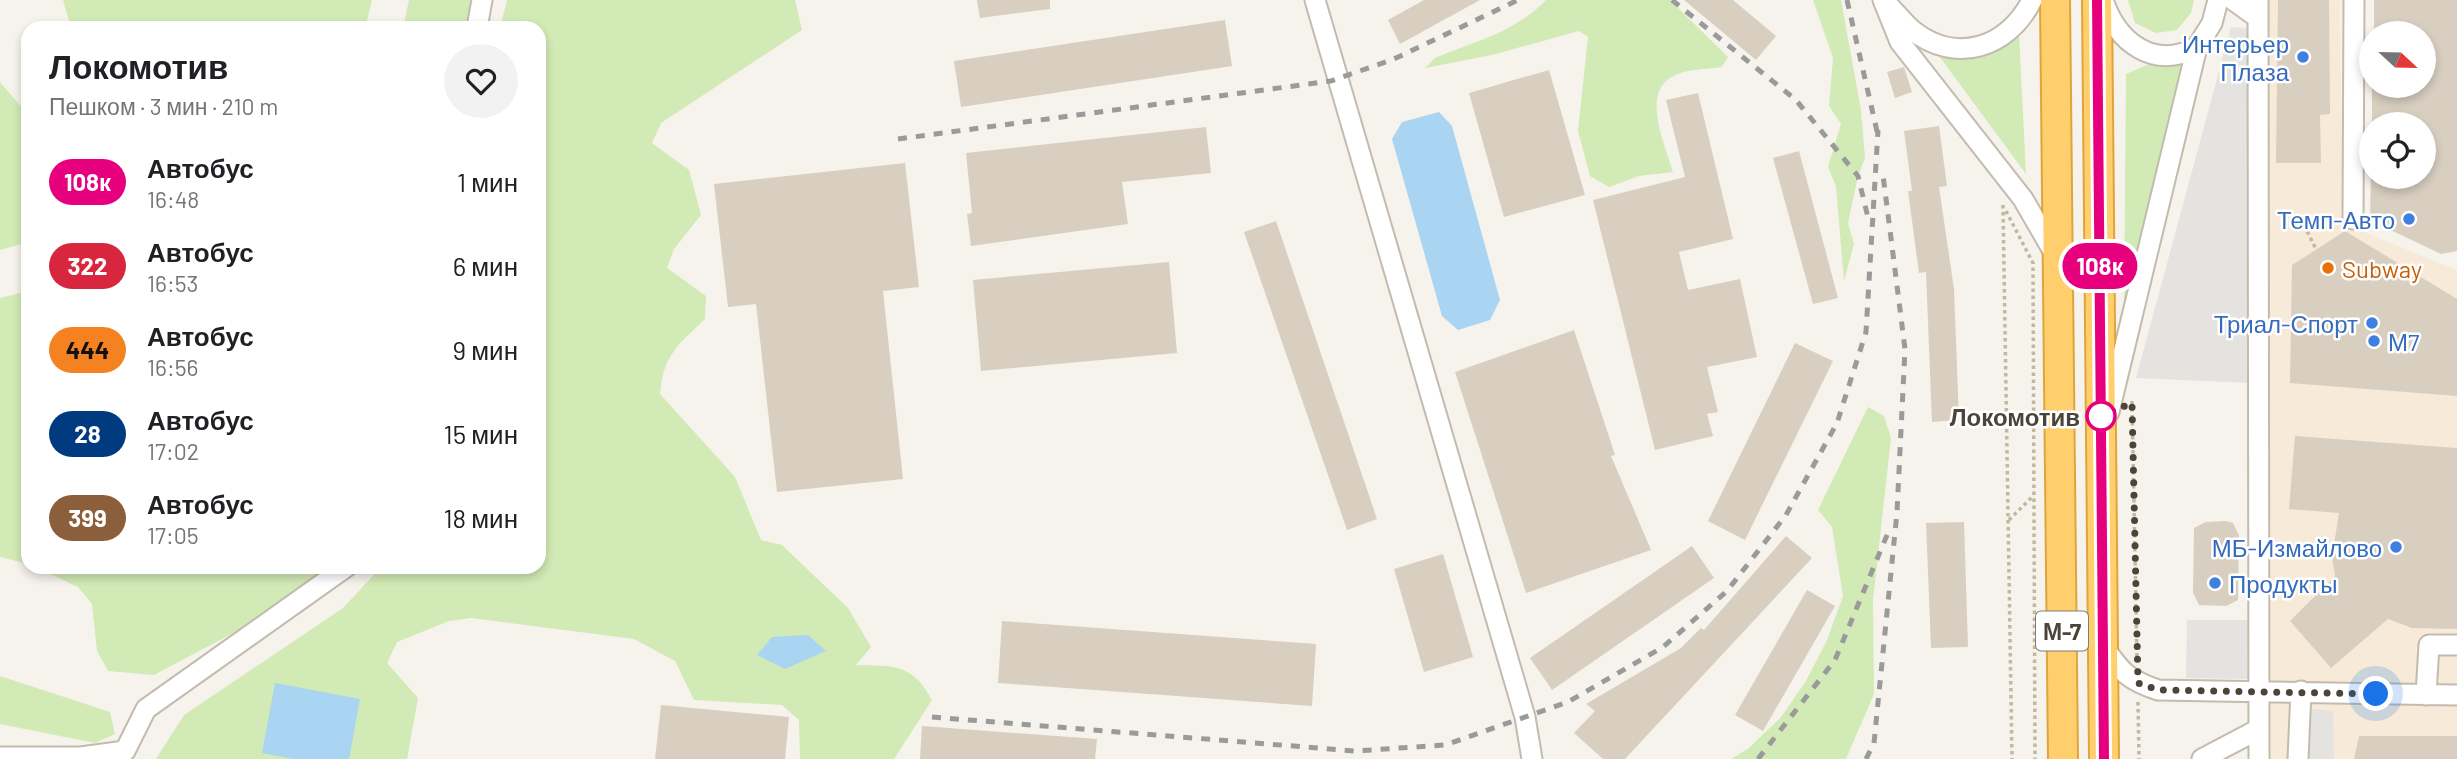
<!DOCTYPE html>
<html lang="ru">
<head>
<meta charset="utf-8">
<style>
	:root { --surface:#fff; --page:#f2f2f2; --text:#202124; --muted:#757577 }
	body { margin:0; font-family:Barlow,sans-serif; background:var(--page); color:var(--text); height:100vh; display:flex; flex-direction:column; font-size:26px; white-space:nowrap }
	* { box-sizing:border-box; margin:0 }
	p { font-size:23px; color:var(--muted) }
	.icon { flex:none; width:38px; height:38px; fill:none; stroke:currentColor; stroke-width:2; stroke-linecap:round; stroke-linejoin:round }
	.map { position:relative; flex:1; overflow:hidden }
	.sheet { position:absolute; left:21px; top:21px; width:525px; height:553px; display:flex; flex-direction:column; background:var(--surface); border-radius:21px; box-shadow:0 4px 10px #0003 }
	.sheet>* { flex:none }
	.badge { padding:0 14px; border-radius:23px; font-size:24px; line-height:46px }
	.needle { width:46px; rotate:112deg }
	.tools { position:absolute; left:2359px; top:21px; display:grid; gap:14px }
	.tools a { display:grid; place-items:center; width:77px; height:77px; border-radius:50%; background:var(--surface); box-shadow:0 4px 10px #0003; font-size:35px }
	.you { position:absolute; width:35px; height:35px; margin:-18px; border:5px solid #fff; border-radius:50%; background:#1a73e8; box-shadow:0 0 0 10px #1a73e833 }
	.map>.badge { position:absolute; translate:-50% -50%; box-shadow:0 0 0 4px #fff }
	.round { display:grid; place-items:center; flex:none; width:74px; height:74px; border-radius:37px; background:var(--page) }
	.head { display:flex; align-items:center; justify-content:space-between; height:119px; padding:0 28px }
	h1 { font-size:33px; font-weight:700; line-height:52px }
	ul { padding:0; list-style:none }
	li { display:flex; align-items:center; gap:21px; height:84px; padding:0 28px }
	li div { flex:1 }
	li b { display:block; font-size:26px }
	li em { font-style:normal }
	li .badge { min-width:77px; font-weight:700; text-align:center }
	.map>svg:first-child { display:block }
</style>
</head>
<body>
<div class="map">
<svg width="2457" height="759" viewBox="0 0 2457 759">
	<rect width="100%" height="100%" fill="#f6f3ec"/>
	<path fill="#f7ead8" d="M2267,0H2340L2342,223L2457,270V759H2269Z"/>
	<path fill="#d2eab5" d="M63,0H372L365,28H71Z
		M409,0H475L470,28H403Z
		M507,0H795L802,30L661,123L652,143L689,170L701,215L674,249L667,268L706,296L705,319C678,345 663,355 660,394L735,477L761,540L782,545L848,608L871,647L856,665C894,666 912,663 932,700L894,759H800L799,720L782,705L694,700L675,661L634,639L471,618L449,621L397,642L387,663L418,698L407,759H156L184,715L343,608L381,567H539V28H500Z
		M1546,0H1670L1728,57L1722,67C1708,69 1691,69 1678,74C1638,88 1665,144 1673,172L1639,176L1609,187L1590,176L1578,131L1588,37L1579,31L1492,55L1425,68L1435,58C1475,41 1516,32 1546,0Z
		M1813,0H1841L1861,110L1865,158L1858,176L1848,223L1854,244L1844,281L1836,187L1828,166L1841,124L1829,106L1833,58Z
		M2128,0H2194L2191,13L2177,30L2156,33L2135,23Z
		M2019,34L2026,174L1939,56L1990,52Z
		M2152,63L2186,66L2124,305L2126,74Z
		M0,82L24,110L28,109V242L0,250Z
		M28,291V564L0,557V298Z
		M1868,407L1884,416L1891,438L1873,600L1874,694L1846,759H1731L1749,748L1781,717L1806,681L1827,640L1843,596L1832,527L1818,510Z
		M35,567H332L273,612L154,675L108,671L97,651L92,604L78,587Z
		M0,676L110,712L115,734L95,743L0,724Z"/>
	<path fill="#e5e3e0" d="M2231,27L2253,29L2251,383L2136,378Z
		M2187,620H2250V679L2186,678Z
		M2304,708L2333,711L2334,759H2288L2291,720Z"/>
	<path fill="#a9d4f2" d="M1439,112L1452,126L1500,300L1490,320L1458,330L1442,316L1392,139L1402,122Z
		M808,635L826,651L785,669L757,655L772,637Z
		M275,683L360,699L349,759H294L262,753Z"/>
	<path fill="#d8cfc1" d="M977,0H1050V9L980,18Z
		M1424,0H1480L1400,44L1388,20Z
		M1684,0H1733L1776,36L1756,60Z
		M2278,0H2329L2330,114L2320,115L2321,163H2276Z
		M2374,0H2457V251L2441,254L2382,226V216L2370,217L2371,177H2424V124H2372V86H2424V33H2374Z
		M1225,20L1232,66L961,107L954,61Z
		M1904,67L1912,92L1895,98L1887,72Z
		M1549,70L1585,195L1504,217L1469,93Z
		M1698,93L1733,239L1679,252L1688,290L1740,279L1757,357L1707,367L1718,412L1707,414L1713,436L1655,450L1593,200L1685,177L1666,100Z
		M1939,126L1947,186L1939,187L1954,289L1959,420L1932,422L1926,272L1919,273L1908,191H1912L1904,131Z
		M1206,127L1211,173L1122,182L1128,224L971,246L967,214L972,213L966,153Z
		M1799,151L1838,298L1813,304L1773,158Z
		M905,163L919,287L883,291L903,479L777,492L756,304L728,307L714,184Z
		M1276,221L1377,519L1347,530L1244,232Z
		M2345,231L2457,299V396L2290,383L2292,265Z
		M1169,262L1177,353L981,371L973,280Z
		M1574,330L1615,455L1611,456L1651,550L1526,593L1455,372Z
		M1795,343L1833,361L1745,540L1708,521Z
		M2295,436L2457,448V629L2412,628L2388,619L2331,668L2290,621L2335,576L2332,557L2339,513L2289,509Z
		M2226,521L2233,523L2239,535L2238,600L2226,606L2199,605L2193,593L2194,528L2206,522Z
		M1964,522L1968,647L1931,648L1926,523Z
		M1786,536L1812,558L1625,759H1603L1574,733L1595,711L1586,704L1681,648L1701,628L1704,630Z
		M1692,546L1714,578L1552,690L1530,658Z
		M1443,554L1473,657L1424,672L1394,569Z
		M1807,590L1835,606L1763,731L1735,715Z
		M1002,621L1316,644L1312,706L998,683Z
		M661,705L789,717L785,759H655Z
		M922,726L1097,739L1095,759H920Z
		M2359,736H2457V759H2354Z"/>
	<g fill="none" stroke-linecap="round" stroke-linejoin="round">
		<defs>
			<path id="minor" d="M1315,0L1525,717L1532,759
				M1883,0L1900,42L2023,199L2056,256
				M2103,0C2117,42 2154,71 2197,47
				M2233,0L2258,18
				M2258,0L2259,759
				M1889,6C1897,14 1904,23 1912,30C1956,65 2008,48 2032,0
				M477,28L482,0
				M2353,219L2354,0
				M2109,412L2197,47L2212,23L2218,0
				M2104,647C2121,672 2128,680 2158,690L2457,695
				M2426,695L2429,645H2457
				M0,757H81L125,751L146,709L346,567
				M2202,759L2259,729
				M2298,759L2301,691"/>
			<path id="highway" d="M2055,0L2063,759
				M2097,0L2104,759"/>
		</defs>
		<use href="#minor" stroke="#c2bbae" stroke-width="23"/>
		<use href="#highway" stroke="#e0a43c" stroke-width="32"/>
		<path stroke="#c4b79f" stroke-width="3.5" stroke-dasharray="3.5 3.5" stroke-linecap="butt" d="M2003,205L2012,759
			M2006,211L2033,263L2035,759
			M2301,219L2316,249
			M2132,401L2137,659
			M2009,520L2032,497
			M2138,702L2139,759"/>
		<use href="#minor" stroke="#fff" stroke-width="19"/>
		<use href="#highway" stroke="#ffcf6e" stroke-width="28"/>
		<path stroke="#9a9a9a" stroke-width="5" stroke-dasharray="9 9" stroke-linecap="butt" d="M1672,0L1796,100L1858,176L1869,222
			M1847,0L1879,140
			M898,139L1331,81L1394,59L1518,0
			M932,717L1355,751L1445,745L1568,702L1663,647L1727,591L1786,515L1837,423L1866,332L1878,130
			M1758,759L1835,660L1890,528
			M1866,759L1874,743L1897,512L1905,349L1883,175"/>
	</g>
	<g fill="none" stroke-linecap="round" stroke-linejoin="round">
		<defs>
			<path id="line" d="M2097,0L2104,759"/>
		</defs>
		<use href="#line" stroke="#fff" stroke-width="16"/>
		<use href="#line" stroke="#e6007e" stroke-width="10"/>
		<path stroke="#4b4439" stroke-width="7" stroke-dasharray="0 12.6" d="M2101,416L2132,403L2138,683L2158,690L2376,694"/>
	</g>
	<g fill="#3f7fe0" stroke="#fff" stroke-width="2.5">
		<circle cx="2303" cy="57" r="7"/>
		<circle cx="2409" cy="219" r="7"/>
		<circle cx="2372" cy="323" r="7"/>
		<circle cx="2374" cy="341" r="7"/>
		<circle cx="2396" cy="547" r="7"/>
		<circle cx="2215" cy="583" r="7"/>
	</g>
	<circle fill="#e8710a" stroke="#fff" stroke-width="2.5" cx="2328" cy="268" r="7"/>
	<circle fill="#fff" stroke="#e6007e" stroke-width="3.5" cx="2101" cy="416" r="14"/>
	<g text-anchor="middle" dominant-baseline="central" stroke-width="5" stroke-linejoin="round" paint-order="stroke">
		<rect fill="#fff" stroke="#817c74" stroke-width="2" x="2036" y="611.5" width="52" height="39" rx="5"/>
		<g font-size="23" font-weight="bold" fill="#4b4439">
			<text x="2062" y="631">М-7</text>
		</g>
		<g font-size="24" fill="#366cbe" stroke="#fff" text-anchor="end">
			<text x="2289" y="43">Интерьер<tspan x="2289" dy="28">Плаза</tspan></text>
			<text x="2395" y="219">Темп-Авто</text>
			<text x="2358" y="323">Триал-Спорт</text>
			<text x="2388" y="341" text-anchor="start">М7</text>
			<text x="2382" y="547">МБ-Измайлово</text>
			<text x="2229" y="583" text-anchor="start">Продукты</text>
		</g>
		<g font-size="24" fill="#c56008" stroke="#fff" text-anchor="start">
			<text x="2342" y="268">Subway</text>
		</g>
		<g font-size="24" font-weight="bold" fill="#4b4439" stroke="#fff" text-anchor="end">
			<text x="2080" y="416">Локомотив</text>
		</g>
	</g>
</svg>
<div class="tools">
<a><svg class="needle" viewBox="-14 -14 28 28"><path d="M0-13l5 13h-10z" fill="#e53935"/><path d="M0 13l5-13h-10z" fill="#757577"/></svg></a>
<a><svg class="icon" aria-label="locate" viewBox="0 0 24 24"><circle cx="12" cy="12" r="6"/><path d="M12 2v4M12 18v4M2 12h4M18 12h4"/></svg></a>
</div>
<div class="you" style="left:2376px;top:694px"></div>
<b class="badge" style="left:2100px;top:266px;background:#e6007e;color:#fff">108к</b>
<section class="sheet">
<div class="head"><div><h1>Локомотив</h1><p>Пешком · 3 мин · 210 m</p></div><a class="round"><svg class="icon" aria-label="heart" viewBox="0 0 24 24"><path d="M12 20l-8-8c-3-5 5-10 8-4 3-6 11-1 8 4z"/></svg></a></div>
<ul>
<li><span class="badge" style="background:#e6007e;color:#fff">108к</span><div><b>Автобус</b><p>16:48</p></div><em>1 мин</em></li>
<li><span class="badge" style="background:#d7263d;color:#fff">322</span><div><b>Автобус</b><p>16:53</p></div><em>6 мин</em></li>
<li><span class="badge" style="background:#f58220;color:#111">444</span><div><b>Автобус</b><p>16:56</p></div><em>9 мин</em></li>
<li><span class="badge" style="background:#003b80;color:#fff">28</span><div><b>Автобус</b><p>17:02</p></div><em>15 мин</em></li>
<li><span class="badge" style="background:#8b5e3c;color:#fff">399</span><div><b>Автобус</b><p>17:05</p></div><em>18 мин</em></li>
</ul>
</section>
</div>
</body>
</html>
